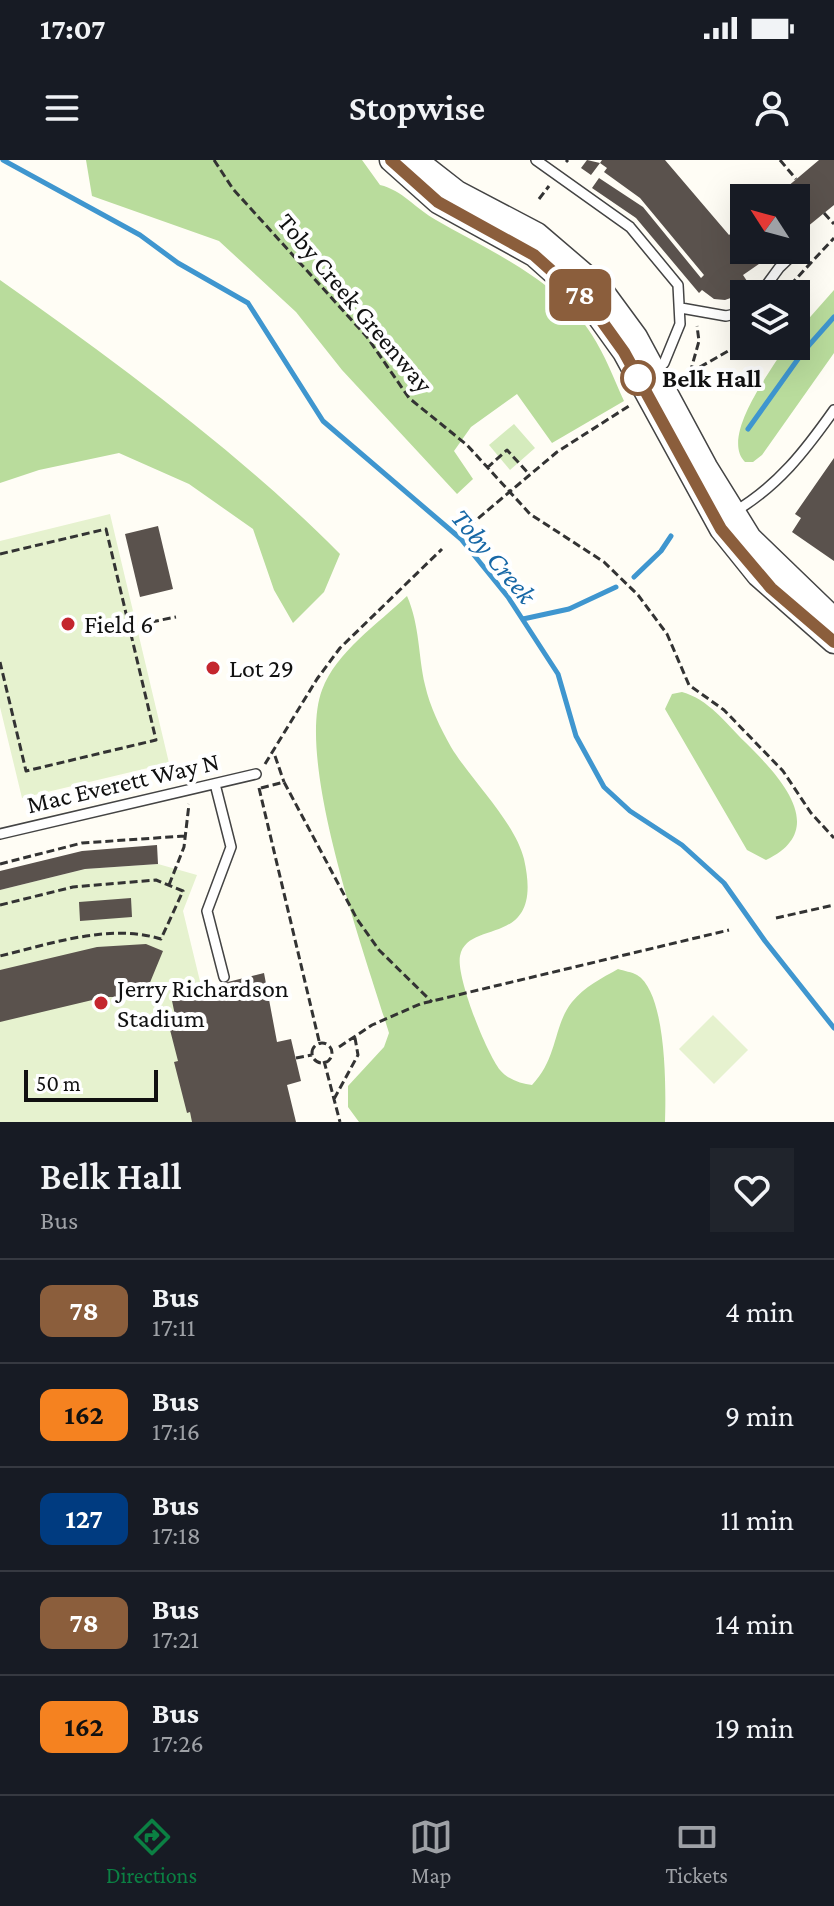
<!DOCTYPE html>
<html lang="en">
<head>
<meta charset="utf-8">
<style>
	:root { --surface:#171b24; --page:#20242c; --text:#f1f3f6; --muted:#9ea1a6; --line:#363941; --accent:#0b8043 }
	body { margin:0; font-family:"Crimson Pro",serif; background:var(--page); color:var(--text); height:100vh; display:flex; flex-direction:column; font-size:30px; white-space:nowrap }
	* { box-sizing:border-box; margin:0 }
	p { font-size:26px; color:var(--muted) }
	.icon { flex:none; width:44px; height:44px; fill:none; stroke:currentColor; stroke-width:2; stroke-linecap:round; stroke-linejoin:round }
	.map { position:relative; height:962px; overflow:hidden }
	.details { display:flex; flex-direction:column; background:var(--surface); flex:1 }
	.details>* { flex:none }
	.badge { padding:0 16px; border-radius:12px; font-size:28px; line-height:52px }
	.needle { width:52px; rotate:306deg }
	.fabs { position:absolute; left:730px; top:24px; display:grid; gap:16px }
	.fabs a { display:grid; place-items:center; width:80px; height:80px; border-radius:0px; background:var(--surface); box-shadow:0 8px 32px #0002; font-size:40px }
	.scale { position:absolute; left:24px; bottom:20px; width:134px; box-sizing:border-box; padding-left:8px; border:4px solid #111; border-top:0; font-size:22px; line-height:28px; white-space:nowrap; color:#111; -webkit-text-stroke:6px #fff; paint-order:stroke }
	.map>.badge { position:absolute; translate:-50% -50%; box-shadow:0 0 0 4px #fff }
	.round { display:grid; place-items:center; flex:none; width:84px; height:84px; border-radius:0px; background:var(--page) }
	.head { display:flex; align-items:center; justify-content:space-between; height:136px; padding:0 40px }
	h1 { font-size:38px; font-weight:600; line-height:60px }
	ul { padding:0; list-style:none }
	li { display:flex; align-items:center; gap:24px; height:104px; padding:0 40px; border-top:2px solid var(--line) }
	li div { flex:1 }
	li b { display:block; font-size:30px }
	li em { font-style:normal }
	li .badge { min-width:88px; font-weight:700; text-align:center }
	.status { display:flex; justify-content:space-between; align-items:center; height:56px; padding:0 40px; background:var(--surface); direction:ltr }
	.status svg { height:22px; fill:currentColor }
	header { display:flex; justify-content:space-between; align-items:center; height:104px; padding:0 40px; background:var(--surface); font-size:36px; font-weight:600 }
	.dock { display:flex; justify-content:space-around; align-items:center; height:112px; border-top:2px solid var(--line); background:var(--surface); font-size:22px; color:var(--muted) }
	.dock a { display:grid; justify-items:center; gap:4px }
	.dock .selected { color:var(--accent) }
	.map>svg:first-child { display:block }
</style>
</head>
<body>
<div class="status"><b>17:07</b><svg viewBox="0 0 49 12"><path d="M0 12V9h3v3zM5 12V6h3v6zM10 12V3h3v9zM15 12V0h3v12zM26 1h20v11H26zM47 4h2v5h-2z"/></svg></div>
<header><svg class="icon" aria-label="menu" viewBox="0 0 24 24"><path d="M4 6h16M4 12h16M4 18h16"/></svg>Stopwise<svg class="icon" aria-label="person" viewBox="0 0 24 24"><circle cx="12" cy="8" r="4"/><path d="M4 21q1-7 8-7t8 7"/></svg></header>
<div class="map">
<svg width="834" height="962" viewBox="0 0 834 962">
	<rect width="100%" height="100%" fill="#fffdf5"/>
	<path fill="#d5ebbd" d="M514,264L535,288L510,310L489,285Z"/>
	<path fill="#b9dc9c" d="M86,0H362L380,25C402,30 416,49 436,60C491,92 557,119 592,175C605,195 614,219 624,241L552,283L517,234L471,267L454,291L473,319L457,334L342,210L296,152L219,81L92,36Z
		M0,120C116,202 240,293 340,394L324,432L293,463L274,430L253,369L189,324L119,293L39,310L0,323Z
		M834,130V193L762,295L753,302H745C720,277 770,212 786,186H796V173Z
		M407,436C420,466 418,495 425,525C430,547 440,567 451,587C471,620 515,662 524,699C545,791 468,757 460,796C456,817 486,892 500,910C507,919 521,924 532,925C558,898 553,866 572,842C584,827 602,818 618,809C624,811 632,812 637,815C667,833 666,930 665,962H359L348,947V926L384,887L389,873C366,797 295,602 322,530C336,492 378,464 407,436Z
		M682,532C708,539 726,563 745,582C777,614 832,669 766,700L747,690L665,549L672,534Z"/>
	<path fill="#e6f2cf" d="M110,354L169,603L22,638L0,547V381Z
		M158,704L197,715L183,751L234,962H0V730L85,709Z
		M713,855L748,890L714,924L679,889Z"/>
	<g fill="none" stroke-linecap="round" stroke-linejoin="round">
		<path stroke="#3f96cf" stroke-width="5" d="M3,0L140,75L178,103L248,143L323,261L461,379L508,437L558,514L576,576L604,627L630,651L682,685L724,723L765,781L834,868
			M748,269L803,192L834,157
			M634,417L661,391L671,376
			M523,459L569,449L616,427"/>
	</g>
	<path fill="#5a524d" d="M587,0L600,3L591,15L581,8Z
		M602,0H665L729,75L744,62V90H779L743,115L753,130L725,140L714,139L702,130L699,133L636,58L592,28L599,18L643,47L701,118L704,115L640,38L604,12L607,8L600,3Z
		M819,0H834V45L796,76V38H774Z
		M834,298V401L792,372L801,358L795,354Z
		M158,366L173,429L140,437L125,374Z
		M157,685L158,704L85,709L0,730V711L82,691Z
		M131,738L132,757L80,761L79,742Z
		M146,784L163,791L144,837H105L0,862V810L97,787Z
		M264,813L277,882L291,879L301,921L287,925L296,962H192L190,952L187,953L174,902L178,901L168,862L176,860L171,836Z"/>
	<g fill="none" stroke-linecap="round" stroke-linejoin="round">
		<defs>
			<path id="service" d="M536,0L630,67L678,125L680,164L664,203L656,211
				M760,134L779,108L804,84
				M681,148L726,156L744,152
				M734,352C778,326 805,291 834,250
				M215,624L231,687L207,751L224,817
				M0,674L256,614"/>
			<path id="tertiary" d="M391,0L438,42L534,95L591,146L624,192L721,369L758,415L834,482
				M416,0L457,32L537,74L600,128L636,177L706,307L750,378L834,459"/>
		</defs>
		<use href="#service" stroke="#444" stroke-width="12"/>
		<use href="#tertiary" stroke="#444" stroke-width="25"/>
		<path stroke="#333" stroke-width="3" stroke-dasharray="8 4" stroke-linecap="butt" d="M214,0L233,29L367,177L409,238L467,285L530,354L604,402L638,435L667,474L689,525L724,550L783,611L811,653L834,678
			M780,0L796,19
			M566,2L568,0
			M539,39L549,26
			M824,53L834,64
			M782,134L834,78
			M690,213L699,181L697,166
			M679,219L744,182
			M487,308L507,290L529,314
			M469,366L557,292L632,244
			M0,394L106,369L156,580L26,611L0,502
			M151,462L176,457
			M129,466L144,463
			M275,596L284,622
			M265,604L317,519L340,488L442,389
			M259,628L320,885
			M261,628L284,622L357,759L379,790L432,842
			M0,704L82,683L185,676
			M169,725L184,687L189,644
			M0,745L73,727L156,720L183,731L161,779C110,763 50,784 0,796
			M776,758L834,745
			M312 893a10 10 0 1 1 20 0a10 10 0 1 1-20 0Z
			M339,887L372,865L420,844L729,770
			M296,898L312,895
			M324,901L340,962
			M334,939L358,895L355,878"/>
		<use href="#service" stroke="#fff" stroke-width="9"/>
		<use href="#tertiary" stroke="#fff" stroke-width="22"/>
	</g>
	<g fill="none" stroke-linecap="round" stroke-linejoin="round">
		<defs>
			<path id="line" d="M391,0L438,42L534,95L591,146L624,192L721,369L771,428L834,482"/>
		</defs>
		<use href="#line" stroke="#fff" stroke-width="18"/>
		<use href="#line" stroke="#8b5e3c" stroke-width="12"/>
	</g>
	<circle fill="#fff" stroke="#8b5e3c" stroke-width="4" cx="638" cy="218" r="16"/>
	<g fill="#c4262e" stroke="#fff" stroke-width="3">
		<circle cx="68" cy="464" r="8"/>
		<circle cx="213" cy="508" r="8"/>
		<circle cx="101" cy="843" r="8"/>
	</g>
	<g text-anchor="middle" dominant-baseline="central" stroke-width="8" stroke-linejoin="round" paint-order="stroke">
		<g font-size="26" fill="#111" stroke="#fff">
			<text transform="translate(355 143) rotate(50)">Toby Creek Greenway</text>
			<text transform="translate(123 623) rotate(-13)">Mac Everett Way N</text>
		</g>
		<g font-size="26" font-weight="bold" fill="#111" stroke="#fff" text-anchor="start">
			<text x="662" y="218">Belk Hall</text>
		</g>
		<g font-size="26" fill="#111" stroke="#fff" text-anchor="start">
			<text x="84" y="464">Field 6</text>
			<text x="229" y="508">Lot 29</text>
			<text x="117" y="828">Jerry Richardson<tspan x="117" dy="30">Stadium</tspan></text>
		</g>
		<g font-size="28" font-style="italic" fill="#1768a6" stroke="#fff">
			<text transform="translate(494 396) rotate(50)">Toby Creek</text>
		</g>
	</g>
</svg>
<div class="fabs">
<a><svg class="needle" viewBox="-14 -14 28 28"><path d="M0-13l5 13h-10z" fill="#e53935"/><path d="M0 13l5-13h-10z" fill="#9ea1a6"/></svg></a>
<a><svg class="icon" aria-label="layers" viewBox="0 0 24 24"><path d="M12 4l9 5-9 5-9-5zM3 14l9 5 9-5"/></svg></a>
</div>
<div class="scale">50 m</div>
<b class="badge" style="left:580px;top:135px;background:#8b5e3c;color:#fff">78</b>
</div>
<section class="details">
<div class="head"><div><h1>Belk Hall</h1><p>Bus</p></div><a class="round"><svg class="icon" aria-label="heart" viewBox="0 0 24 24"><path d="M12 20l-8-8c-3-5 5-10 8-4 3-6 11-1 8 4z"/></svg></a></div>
<ul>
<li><span class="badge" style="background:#8b5e3c;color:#fff">78</span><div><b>Bus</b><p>17:11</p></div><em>4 min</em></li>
<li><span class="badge" style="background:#f58220;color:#111">162</span><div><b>Bus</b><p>17:16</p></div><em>9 min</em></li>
<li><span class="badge" style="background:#003b80;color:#fff">127</span><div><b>Bus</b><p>17:18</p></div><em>11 min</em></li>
<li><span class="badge" style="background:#8b5e3c;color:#fff">78</span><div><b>Bus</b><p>17:21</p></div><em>14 min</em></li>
<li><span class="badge" style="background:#f58220;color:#111">162</span><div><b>Bus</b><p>17:26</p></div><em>19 min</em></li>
</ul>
</section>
<nav class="dock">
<a class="selected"><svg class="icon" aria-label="directions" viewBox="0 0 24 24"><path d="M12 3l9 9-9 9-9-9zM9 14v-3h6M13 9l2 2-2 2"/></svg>Directions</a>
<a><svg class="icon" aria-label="map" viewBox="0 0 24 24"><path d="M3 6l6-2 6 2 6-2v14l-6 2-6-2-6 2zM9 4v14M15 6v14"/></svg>Map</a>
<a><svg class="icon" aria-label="tickets" viewBox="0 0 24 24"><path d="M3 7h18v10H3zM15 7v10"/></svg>Tickets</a>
</nav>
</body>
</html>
